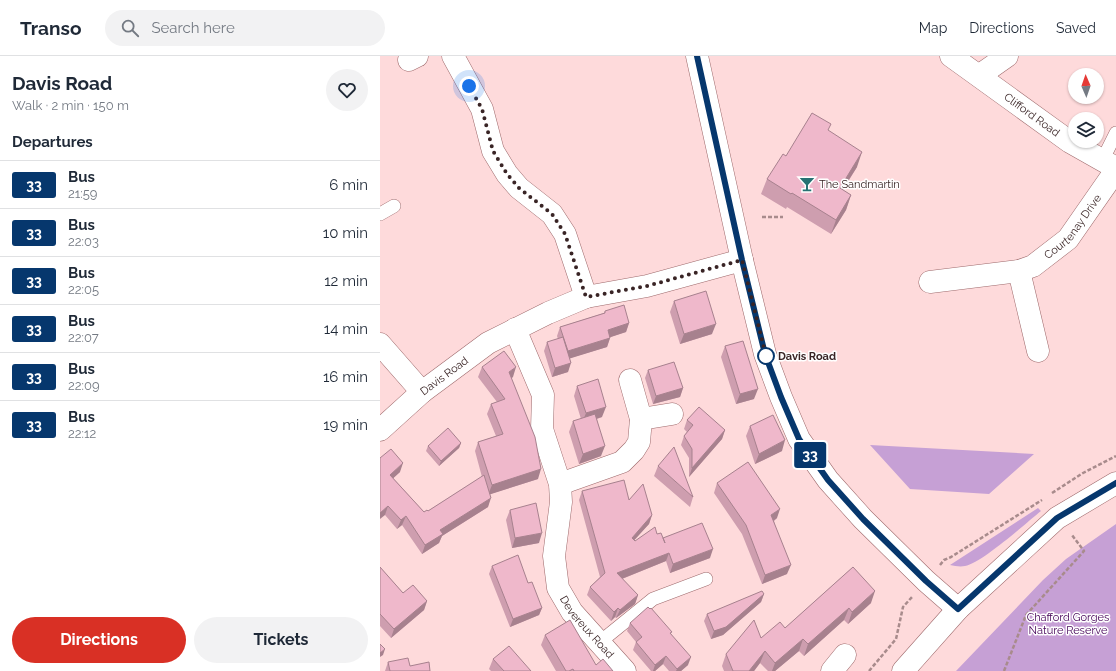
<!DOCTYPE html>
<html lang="en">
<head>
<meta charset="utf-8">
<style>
	:root { --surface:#fff; --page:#f2f2f3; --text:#1f2937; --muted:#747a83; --line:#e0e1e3; --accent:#d93025 }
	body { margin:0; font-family:Raleway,sans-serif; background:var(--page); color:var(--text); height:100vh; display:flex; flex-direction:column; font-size:15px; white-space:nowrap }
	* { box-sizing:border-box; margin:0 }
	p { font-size:13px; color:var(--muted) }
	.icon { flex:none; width:22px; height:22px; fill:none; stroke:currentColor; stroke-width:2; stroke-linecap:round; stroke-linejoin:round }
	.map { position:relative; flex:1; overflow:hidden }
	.details { display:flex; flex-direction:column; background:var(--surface); width:380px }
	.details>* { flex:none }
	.badge { padding:0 8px; border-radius:3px; font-size:14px; line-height:26px }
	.needle { width:26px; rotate:358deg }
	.tools { position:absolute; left:688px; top:12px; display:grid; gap:8px }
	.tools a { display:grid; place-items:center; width:36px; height:36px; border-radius:50%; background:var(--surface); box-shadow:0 1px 3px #0004; font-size:20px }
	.you { position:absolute; width:20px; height:20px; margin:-10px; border:3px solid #fff; border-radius:50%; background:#1a73e8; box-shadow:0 0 0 6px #1a73e833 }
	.map>.badge { position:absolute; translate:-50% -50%; box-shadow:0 0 0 2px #fff }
	h2 { padding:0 12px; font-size:15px; line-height:36px }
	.round { display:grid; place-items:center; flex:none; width:42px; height:42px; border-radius:21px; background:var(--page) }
	.overview { display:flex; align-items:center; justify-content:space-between; height:68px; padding:0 12px }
	h1 { font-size:19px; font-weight:700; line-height:30px }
	.action { display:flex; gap:8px; margin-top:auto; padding:8px 12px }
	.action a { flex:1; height:46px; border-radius:24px; background:var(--accent); color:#fff; font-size:16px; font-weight:700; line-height:46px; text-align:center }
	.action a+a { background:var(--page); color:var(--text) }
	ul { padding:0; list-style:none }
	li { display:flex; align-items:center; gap:12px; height:48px; padding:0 12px; border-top:1px solid var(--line) }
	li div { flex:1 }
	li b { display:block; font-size:15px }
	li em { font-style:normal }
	li .badge { min-width:44px; font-weight:700; text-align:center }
	header { display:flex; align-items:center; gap:24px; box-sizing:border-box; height:56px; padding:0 20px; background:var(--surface); border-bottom:1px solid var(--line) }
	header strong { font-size:19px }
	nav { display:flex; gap:22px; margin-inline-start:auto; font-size:14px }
	.search { width:280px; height:36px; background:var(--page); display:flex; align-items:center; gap:10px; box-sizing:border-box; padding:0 14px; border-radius:22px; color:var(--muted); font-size:15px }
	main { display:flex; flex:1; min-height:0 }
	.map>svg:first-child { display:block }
</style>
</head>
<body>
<header>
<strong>Transo</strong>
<div class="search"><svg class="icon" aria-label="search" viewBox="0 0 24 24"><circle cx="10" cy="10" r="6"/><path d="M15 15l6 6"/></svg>Search here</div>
<nav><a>Map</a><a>Directions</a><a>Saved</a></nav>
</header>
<main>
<section class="details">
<div class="overview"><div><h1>Davis Road</h1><p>Walk · 2 min · 150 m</p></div><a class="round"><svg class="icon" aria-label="heart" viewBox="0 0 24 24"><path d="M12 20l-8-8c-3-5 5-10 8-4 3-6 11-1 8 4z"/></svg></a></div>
<h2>Departures</h2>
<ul>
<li><span class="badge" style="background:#06376d;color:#fff">33</span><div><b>Bus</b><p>21:59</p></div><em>6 min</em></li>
<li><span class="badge" style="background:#06376d;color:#fff">33</span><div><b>Bus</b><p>22:03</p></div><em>10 min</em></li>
<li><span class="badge" style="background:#06376d;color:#fff">33</span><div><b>Bus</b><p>22:05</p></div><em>12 min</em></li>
<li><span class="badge" style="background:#06376d;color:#fff">33</span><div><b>Bus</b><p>22:07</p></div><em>14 min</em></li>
<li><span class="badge" style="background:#06376d;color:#fff">33</span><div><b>Bus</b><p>22:09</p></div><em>16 min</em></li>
<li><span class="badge" style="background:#06376d;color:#fff">33</span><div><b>Bus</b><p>22:12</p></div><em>19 min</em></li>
</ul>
<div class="action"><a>Directions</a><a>Tickets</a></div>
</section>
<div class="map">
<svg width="736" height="615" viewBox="0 0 736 615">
	<rect width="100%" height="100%" fill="#fedadb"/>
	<path fill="#c6a0d5" d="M490,389L654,398L609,438L530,433Z
		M658,452L661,455C646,467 602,507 585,510C580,511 575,510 570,509Z
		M736,468V615H576L663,524L686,503Z"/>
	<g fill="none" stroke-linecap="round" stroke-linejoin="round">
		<defs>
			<path id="lane" d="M722,105L736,77
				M0,158L14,150
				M220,586L273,543L326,523"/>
			<g id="street">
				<path d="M73,0L102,53L113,95L127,118L139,132L172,158L185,178L206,241"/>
				<path id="s1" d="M571,0L690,86L736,112"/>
				<path d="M29,4L37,0"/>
				<path d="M600,19L627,0"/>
				<path d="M639,215L658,295"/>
				<path id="s2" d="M550,226L639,215L653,210L688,183L736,114"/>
				<path id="s3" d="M135,273L163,339L162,373L180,428L181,446L174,500L178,532L192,556L245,615"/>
				<path d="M0,288L42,336"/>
				<path d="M261,363L292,358"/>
				<path id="s4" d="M0,374L42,336L108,287L168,257L206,241L267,230L362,204"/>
				<path d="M180,428L242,406L254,394L259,386L261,363L250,324"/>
				<path d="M452,615L465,599"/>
			</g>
			<path id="secondary" d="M317,0L362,204L385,298L401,341L419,383L448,424L483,463L546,525L578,553"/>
			<path id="primary" d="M523,615L578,553L677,462L736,427"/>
		</defs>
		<use href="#lane" stroke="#9e6a6c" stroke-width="14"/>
		<use href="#street" stroke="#9e6a6c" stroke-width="23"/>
		<use href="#secondary" stroke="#9e6a6c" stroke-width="23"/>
		<use href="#primary" stroke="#9e6a6c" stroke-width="23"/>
		<path stroke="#a88b8c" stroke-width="2.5" stroke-dasharray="4 2" stroke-linecap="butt" d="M382,161H403
			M672,437L703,417L736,400
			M560,509L564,504L571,501L662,444
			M489,615L516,583L523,551L532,541
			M624,615L646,559L704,495L692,479"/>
		<use href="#lane" stroke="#fff" stroke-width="13"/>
		<use href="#street" stroke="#fff" stroke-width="22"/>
		<use href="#secondary" stroke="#fff" stroke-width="22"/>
		<use href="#primary" stroke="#fff" stroke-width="22"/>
	</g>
	<path fill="#ce9eaf" d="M449,75L477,111L463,134L471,139L466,154L451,178L407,151L406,153L381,138L387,123L406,100Z
		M294,245L332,278L300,288L290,256Z
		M225,255L249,267L246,276L230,281V282L227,291L190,302L188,316L172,321L164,295L167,286L178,283L177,280L180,271L224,257Z
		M345,290L374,343L356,348L341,301Z
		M102,311L133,321L131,322L158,423L110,438L108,451L62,480L59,487L42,498L22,469L17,473L5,459L0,402L20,416L13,422L44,456L48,455L102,421L95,395L98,386L116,380L107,358L111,348L117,346L98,321Z
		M268,314L303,332L300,341L273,348L265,322Z
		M197,330L222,361L217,363L221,400L199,408L189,376L193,365L201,363L194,340Z
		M307,364L345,374L342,383L309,421V402L301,389L304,380L307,376L304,373Z
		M370,370L402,395L375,408L366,380Z
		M81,387L79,392L59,410L46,395L48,390Z
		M278,410L313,441L310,451L274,420Z
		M337,427L397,462L394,465L407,518L382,528L362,478L334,437Z
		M202,435L249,444L272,459L269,468L254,484L255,485L277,478L283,482L330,502L290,517L286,505L242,523L258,539L255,548L236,562L235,561L231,565L207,539L210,531L220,521L199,444Z
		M130,454L159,487L132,492L126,464Z
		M112,510L148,527L162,552L159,559L130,571L109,518Z
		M0,511L23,537L47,545L44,554L11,582L0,570Z
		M473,511L491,547L468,568L464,564L424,600L419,595L395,615H388L380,607L374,615H344L342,610L346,598L405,572Z
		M384,538L381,546L343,579L331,583L324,565L327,558Z
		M250,567L291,578L308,609L301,615H289L283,608L275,615H271L253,594L256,586L247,575Z
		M165,579L216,609L233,615H176L161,589Z
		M113,603L151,615H111L109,613Z
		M8,606L30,610L50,615H5Z"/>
	<path fill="#a7818e" d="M482,96L477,111L454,147L460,132Z
		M471,139L466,154L451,178L456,164Z
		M249,267L246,276L225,283L228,274Z
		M336,268L332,278L300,288L304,278Z
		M230,282L227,291L185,304L188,295Z
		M191,307L188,316L172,321L175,312Z
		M136,311L133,321L126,326L129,316Z
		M303,332L300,341L273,348L276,340Z
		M378,333L374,343L356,348L360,338Z
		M226,351L222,361L202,367L206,357Z
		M345,374L342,383L309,421L312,412Z
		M405,384L402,395L375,408L379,398Z
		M81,387L79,392L59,410L61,405Z
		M225,390L221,400L199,408L203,398Z
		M23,407L20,416L7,428L10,419Z
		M161,413L158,423L108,439L112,429Z
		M111,442L108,451L62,480L59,487L42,498L45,489L60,474Z
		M8,450L5,459L0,463V457Z
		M400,453L397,462L388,469L391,459Z
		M272,459L269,468L249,490L252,482Z
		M26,460L22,469L17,473L21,464Z
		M162,477L159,487L132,492L135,482Z
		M333,493L330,502L290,517L293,508Z
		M289,497L286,505L234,526L237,517Z
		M411,509L407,518L382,528L385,519Z
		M495,535L491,547L468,568L472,556Z
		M384,538L381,546L343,579L331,583L334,575Z
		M258,539L255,548L236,562L240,554Z
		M47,545L44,554L11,582L14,573Z
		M162,552L159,559L130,571L133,563Z
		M238,552L235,561L231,565L234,556Z
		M469,552L464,564L424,600L428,588Z
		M423,583L419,595L395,615H392L395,607Z
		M5,593L3,599L0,601V597Z
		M385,595L380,607L374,615H369Z
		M286,600L283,608L275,615H273L275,609Z
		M311,601L308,609L301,615H296L297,613Z"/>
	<path fill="#efb8cb" stroke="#a7818e" d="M432,57L451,68L448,74L482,96L460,132L471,139L456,164L412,137L411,138L387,123L403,98L406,100Z
		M326,235L336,268L304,278L294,245Z
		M244,249L249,267L228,274L230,282L188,295L180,271L225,257V255Z
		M183,281L191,307L175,312L167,286Z
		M363,285L378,333L360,338L345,290Z
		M124,295L136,311L129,316L155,381L161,413L112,429L98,386L123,378L111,348L125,343L102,311Z
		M294,306L303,332L276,340L268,314Z
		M218,323L226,351L206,357L197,330Z
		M319,351L345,374L312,412V393L304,380L313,369L307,364Z
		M215,358L225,390L203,398L193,365Z
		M393,359L405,384L379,398L370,370Z
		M68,372L81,387L61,405L48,390Z
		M294,391L313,441L278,410Z
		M11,393L23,407L10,419L44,456L47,454L48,455L104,419L111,442L60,474L63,478L45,489L26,460L21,464L8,450L0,457V402Z
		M368,406L400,453L391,459L411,509L385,519L366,469L337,427Z
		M244,424L249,444L263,428L272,459L252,482L255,485L275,471L277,478L281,477L285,487L283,482L322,467L333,493L293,508L289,497L237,517L258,539L240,554L238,552L234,556L210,531L225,517L202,435Z
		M156,447L162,477L135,482L130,454Z
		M138,499L148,527L152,526L162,552L133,563L112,510Z
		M0,511L23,537L33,529L47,545L14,573L0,558Z
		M473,511L495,535L472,556L469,552L428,588L423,583L395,607L385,595L369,615H353L346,598L374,564L381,582L400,566L405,572Z
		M382,535L384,538L346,571L334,575L327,558Z
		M268,551L270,553L271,552L292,576L290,577L311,601L297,613L286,600L275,609L256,586L262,581L250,567Z
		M190,564L216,609L223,603L233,615H194L193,613L189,615H186L165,579Z
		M0,588L5,593L0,597Z
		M129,590L151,615H124L113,603Z
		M28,602L30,610L49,606L50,615H10L8,606Z"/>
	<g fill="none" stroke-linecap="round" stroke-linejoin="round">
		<defs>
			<path id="line" d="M317,0L362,204L385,298L401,341L419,383L448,424L483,463L546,525L578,553L677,462L736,427"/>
		</defs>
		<use href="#line" stroke="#fff" stroke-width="9"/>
		<use href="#line" stroke="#06376d" stroke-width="6"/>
		<path stroke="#392425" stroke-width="4" stroke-dasharray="0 7.2" d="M89,30L102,53L113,95L127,118L139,132L172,158L185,178L206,241L267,230L362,204L386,300"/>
	</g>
	<defs>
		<symbol id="bar-bare" viewBox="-9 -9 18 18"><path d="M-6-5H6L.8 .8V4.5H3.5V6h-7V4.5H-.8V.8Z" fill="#277273" stroke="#fff" stroke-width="2.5" paint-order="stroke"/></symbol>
	</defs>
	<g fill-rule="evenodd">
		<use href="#bar-bare" x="416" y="117" width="22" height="22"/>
	</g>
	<circle fill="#fff" stroke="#06376d" stroke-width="2" cx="386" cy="300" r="8"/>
	<g text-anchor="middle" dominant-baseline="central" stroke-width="3" stroke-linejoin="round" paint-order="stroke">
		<g font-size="11" fill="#392425" stroke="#fff">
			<text stroke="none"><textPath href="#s1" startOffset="100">Clifford Road</textPath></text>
			<text stroke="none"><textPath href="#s2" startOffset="161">Courtenay Drive</textPath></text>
			<text stroke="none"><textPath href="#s4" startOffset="84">Davis Road</textPath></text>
			<text stroke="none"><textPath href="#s3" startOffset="317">Devereux Road</textPath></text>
		</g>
		<g font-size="11" fill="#392425" stroke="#fff" text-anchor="start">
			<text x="439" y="128">The Sandmartin</text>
		</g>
		<g font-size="11" font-weight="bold" fill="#392425" stroke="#fff" text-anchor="start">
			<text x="398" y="300">Davis Road</text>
		</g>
		<g font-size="11" fill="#430156" stroke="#fff">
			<text x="688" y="561">Chafford Gorges<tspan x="688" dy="13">Nature Reserve</tspan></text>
		</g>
	</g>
</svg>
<div class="tools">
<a><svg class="needle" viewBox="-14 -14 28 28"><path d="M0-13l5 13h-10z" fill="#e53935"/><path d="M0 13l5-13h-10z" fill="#747a83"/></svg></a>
<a><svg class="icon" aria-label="layers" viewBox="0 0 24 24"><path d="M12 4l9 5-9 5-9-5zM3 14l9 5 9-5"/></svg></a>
</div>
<div class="you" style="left:89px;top:30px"></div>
<b class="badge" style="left:430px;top:399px;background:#06376d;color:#fff">33</b>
</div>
</main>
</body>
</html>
